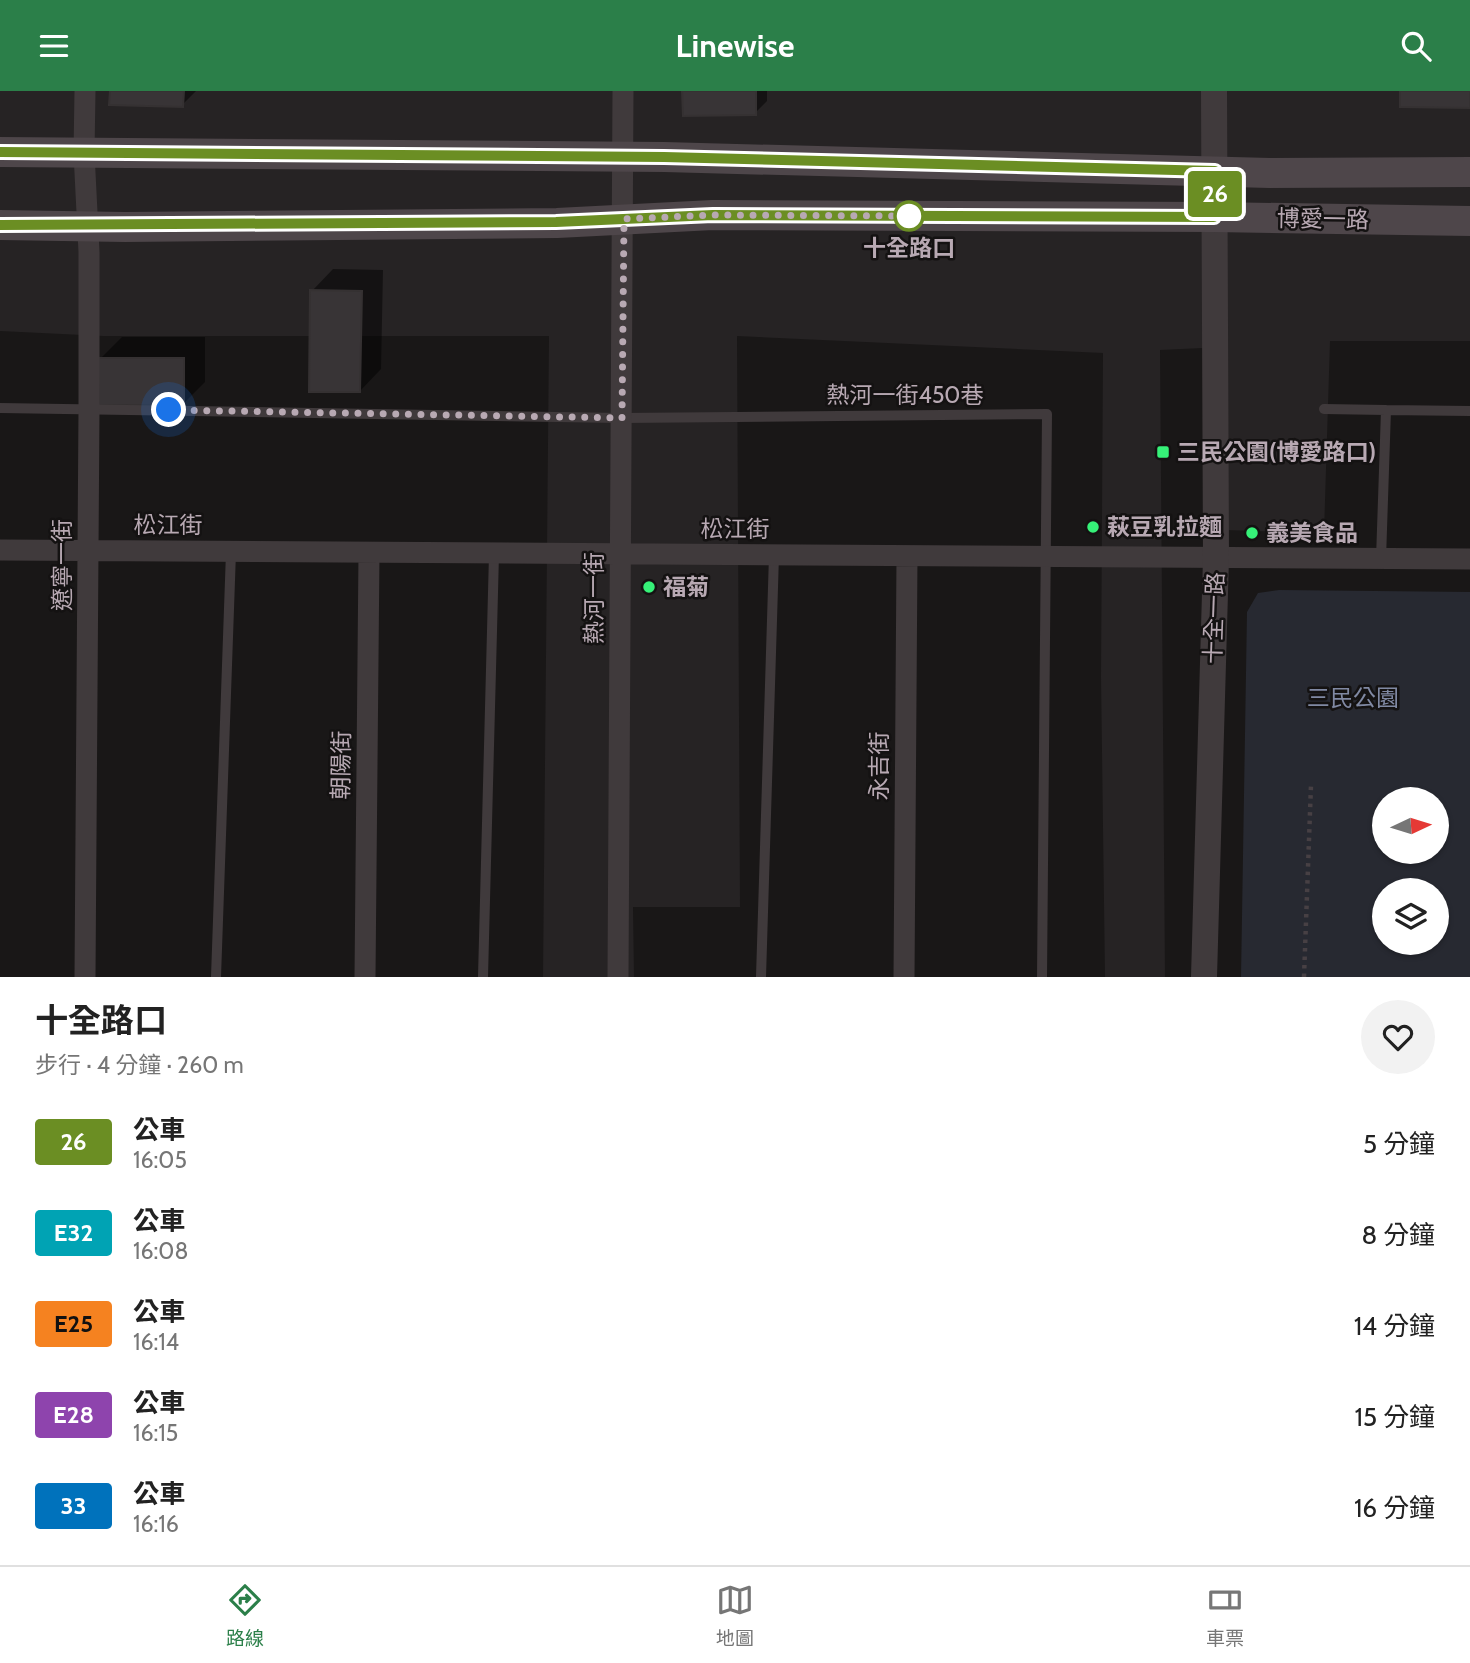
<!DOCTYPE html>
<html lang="zh-TW">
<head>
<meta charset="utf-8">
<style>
	:root { --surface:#fff; --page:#f2f2f2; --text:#222; --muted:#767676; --line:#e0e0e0; --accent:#2b7f49 }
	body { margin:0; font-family:Cabin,"Noto Sans TC",sans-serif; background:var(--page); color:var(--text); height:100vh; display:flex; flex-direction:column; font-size:26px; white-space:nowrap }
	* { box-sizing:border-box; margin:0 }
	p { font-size:23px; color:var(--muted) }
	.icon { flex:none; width:38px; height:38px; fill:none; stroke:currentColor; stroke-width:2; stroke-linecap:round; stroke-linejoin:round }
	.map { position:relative; height:886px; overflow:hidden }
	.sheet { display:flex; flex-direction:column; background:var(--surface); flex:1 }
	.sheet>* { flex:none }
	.badge { padding:0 14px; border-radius:5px; font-size:24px; line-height:46px }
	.needle { width:46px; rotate:86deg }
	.controls { position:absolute; left:1372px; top:696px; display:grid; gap:14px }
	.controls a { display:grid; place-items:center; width:77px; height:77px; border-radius:50%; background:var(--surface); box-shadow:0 2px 5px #0004; font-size:35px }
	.you { position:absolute; width:35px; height:35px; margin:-18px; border:5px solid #fff; border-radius:50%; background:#1a73e8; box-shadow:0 0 0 10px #1a73e833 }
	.map>.badge { position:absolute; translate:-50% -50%; box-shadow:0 0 0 4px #fff }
	.round { display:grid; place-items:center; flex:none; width:74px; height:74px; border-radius:37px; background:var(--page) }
	.summary { display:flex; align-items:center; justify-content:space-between; height:119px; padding:0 35px }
	h1 { font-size:33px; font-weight:700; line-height:52px }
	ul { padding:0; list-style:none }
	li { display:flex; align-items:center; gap:21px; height:91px; padding:0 35px }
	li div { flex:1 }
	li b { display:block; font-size:26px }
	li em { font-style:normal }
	li .badge { min-width:77px; font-weight:700; text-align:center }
	header { display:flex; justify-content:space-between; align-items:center; height:91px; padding:0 35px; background:var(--accent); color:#fff; font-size:32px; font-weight:700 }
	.tabs { display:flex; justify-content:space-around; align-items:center; height:98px; border-top:2px solid var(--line); background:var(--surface); font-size:19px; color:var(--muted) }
	.tabs a { display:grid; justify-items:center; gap:4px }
	.tabs .on { color:var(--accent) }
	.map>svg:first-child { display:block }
</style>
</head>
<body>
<header><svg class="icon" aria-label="menu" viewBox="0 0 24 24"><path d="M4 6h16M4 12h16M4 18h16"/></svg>Linewise<svg class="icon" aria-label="search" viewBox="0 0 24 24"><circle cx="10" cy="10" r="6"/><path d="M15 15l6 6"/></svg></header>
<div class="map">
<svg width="1470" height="886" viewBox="0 0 1470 886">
	<rect width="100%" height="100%" fill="#191717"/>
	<path fill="#262324" d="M0,0H1470V250H1330L1324,442L1224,439V256L1160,259L1165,886H1105L1101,586L1103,262L737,245L740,816H633L634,886H543L549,245H103L0,240Z"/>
	<path fill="#272931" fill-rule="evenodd" d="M1279,499L1470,501V886H1241L1247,521L1258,502ZM1384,709H1437V761H1384ZM1384,800H1437V852H1384Z"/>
	<path fill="#0007" d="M111,0H196L182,14Z
		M684,0H767V10L755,22Z
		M333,178L383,179L381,278L360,300L312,200Z
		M122,246H205V291L184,312L100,268Z"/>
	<path fill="#383436" stroke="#353132" stroke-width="2" d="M110,0H184L183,16L109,14Z
		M682,0H756V24L683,25Z
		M1400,0H1470V17L1400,16Z
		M310,199L362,200L360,301H309Z
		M98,267H184V314H99Z"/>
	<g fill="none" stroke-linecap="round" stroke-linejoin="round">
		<path stroke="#474044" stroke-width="4.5" stroke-dasharray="3.5 5" stroke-linecap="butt" d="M1304,886L1311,694"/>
		<path stroke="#403a3c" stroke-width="10" d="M0,317L622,327L1047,323L1042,886
			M1324,318L1386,319
			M1381,468L1386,319L1470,320
			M216,886L231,461
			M483,886L494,463
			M761,886L774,464"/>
		<path stroke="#403a3c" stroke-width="21" d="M85,0L84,62L89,161V317L85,886
			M0,459L1470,468
			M365,886L369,462
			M618,886L623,0
			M904,886L907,465"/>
		<path stroke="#403a3c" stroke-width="26" d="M1204,886L1216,467L1214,0"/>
		<path stroke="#4e464a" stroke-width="30" d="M0,61L664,66L1270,82L1470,81
			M0,134L125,136L557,132L713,124L1214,126L1470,130"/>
	</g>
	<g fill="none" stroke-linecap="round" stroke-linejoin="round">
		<defs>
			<path id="line" d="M0,61L664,66L1215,80L1214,126L713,124L556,131L0,134"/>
		</defs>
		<use href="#line" stroke="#fff" stroke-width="16"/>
		<use href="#line" stroke="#6b8e23" stroke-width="10"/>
		<path stroke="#b8a9b3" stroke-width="7" stroke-dasharray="0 12.6" d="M169,319L622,327L624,128L713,124L909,125"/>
	</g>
	<circle fill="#fff" stroke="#6b8e23" stroke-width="3.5" cx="909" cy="125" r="14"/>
	<g fill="#36f178" stroke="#141212" stroke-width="2.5">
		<rect x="1156" y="354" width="14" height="14" rx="3.5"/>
		<circle cx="1093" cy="436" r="7"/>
		<circle cx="1252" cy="442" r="7"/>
		<circle cx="649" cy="496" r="7"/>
	</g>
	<g text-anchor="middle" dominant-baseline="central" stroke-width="5" stroke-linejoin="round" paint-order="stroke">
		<g font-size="23" fill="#b8a9b3" stroke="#141212">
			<text transform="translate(1323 128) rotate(1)">博愛一路</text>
			<text x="905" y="304">熱河一街450巷</text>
			<text x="168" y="434">松江街</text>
			<text x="735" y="438">松江街</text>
			<text transform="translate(62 474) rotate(-90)">遼寧一街</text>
			<text transform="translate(594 507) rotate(-90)">熱河一街</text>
			<text transform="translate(1214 527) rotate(-88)">十全一路</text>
			<text transform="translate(341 674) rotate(-89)">朝陽街</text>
			<text transform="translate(879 675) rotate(-90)">永吉街</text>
		</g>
		<g font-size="23" font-weight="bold" fill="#b8a9b3" stroke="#141212">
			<text x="909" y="157">十全路口</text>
		</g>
		<g font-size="23" font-weight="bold" fill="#b8a9b3" stroke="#141212" text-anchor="start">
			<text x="1177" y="361">三民公園(博愛路口)</text>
			<text x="1107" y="436">萩豆乳拉麵</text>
			<text x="1266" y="442">義美食品</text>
			<text x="663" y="496">福菊</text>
		</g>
		<g font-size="23" fill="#8089a3" stroke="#141212">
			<text x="1353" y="607">三民公園</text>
		</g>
	</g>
</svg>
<div class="controls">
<a><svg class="needle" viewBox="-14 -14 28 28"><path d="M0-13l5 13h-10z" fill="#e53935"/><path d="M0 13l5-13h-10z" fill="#767676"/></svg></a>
<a><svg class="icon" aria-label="layers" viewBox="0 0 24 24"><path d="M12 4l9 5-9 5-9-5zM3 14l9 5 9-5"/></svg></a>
</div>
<div class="you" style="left:169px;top:319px"></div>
<b class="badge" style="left:1215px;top:103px;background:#6b8e23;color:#fff">26</b>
</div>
<section class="sheet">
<div class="summary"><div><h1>十全路口</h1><p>步行 · 4 分鐘 · 260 m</p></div><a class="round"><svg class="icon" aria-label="heart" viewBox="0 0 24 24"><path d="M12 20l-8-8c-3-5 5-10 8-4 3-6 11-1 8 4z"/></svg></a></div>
<ul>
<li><span class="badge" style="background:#6b8e23;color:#fff">26</span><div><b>公車</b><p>16:05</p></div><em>5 分鐘</em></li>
<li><span class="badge" style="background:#00a3b4;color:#fff">E32</span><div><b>公車</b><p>16:08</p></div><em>8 分鐘</em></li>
<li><span class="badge" style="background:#f58220;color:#111">E25</span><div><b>公車</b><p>16:14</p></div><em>14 分鐘</em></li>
<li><span class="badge" style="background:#8e44ad;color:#fff">E28</span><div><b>公車</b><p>16:15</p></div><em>15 分鐘</em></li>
<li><span class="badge" style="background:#0072bc;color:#fff">33</span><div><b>公車</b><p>16:16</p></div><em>16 分鐘</em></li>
</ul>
</section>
<nav class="tabs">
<a class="on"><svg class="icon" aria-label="directions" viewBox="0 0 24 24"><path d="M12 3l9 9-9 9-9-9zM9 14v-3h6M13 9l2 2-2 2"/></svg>路線</a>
<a><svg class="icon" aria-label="map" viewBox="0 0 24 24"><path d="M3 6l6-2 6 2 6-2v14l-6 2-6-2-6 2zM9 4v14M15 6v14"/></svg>地圖</a>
<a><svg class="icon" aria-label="tickets" viewBox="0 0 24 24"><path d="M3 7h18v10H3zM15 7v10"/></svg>車票</a>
</nav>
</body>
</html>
